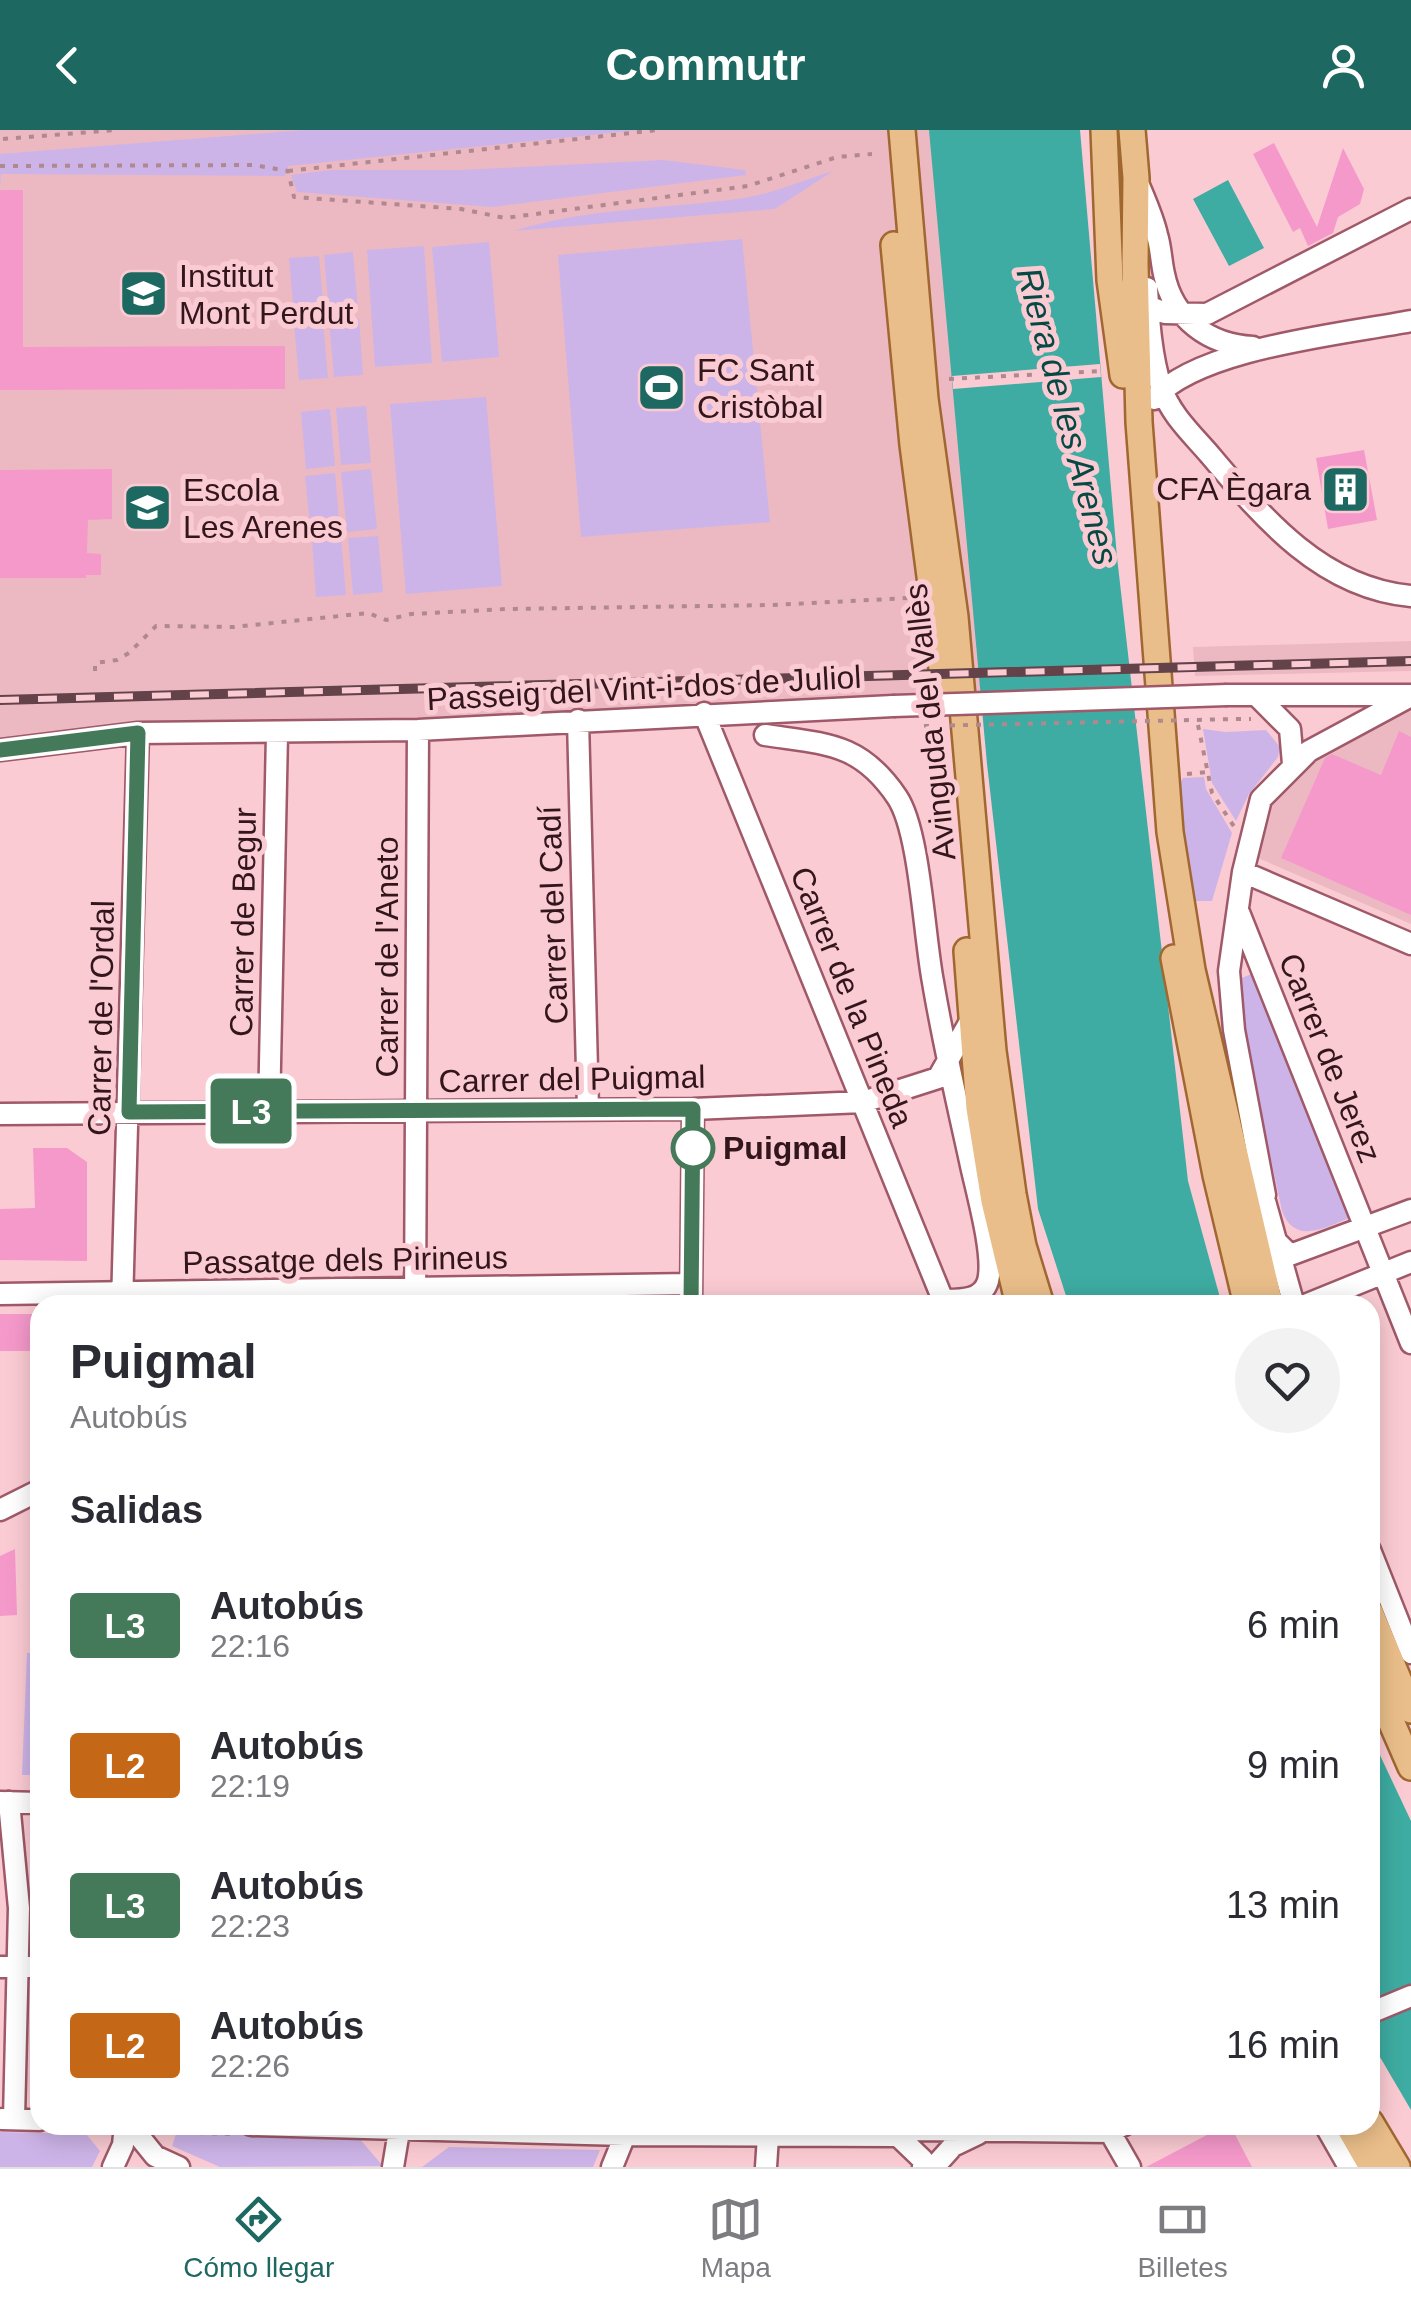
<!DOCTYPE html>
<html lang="es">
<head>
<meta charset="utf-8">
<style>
	:root { --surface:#fff; --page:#f2f2f3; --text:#2b2b33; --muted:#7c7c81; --line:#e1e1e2; --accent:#1d6861 }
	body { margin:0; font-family:Arial,sans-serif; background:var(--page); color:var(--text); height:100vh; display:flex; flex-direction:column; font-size:38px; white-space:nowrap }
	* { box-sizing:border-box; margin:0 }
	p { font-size:32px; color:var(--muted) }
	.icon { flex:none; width:55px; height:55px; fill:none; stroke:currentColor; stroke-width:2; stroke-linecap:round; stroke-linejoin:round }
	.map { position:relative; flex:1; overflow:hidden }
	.sheet { position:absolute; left:30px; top:1165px; width:1350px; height:840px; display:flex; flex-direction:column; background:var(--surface); border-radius:30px; box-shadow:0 5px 25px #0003 }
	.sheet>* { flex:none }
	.badge { padding:0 20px; border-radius:8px; font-size:35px; line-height:65px }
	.map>.badge { position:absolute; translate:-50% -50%; box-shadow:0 0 0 5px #fff }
	h2 { padding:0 40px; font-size:38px; line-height:90px }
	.round { display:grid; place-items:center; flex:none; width:105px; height:105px; border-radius:52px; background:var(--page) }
	.overview { display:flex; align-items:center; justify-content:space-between; height:170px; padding:0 40px }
	h1 { font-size:48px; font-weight:600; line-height:75px }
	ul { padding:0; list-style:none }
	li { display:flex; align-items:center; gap:30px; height:140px; padding:0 40px }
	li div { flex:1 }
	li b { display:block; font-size:38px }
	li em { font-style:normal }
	li .badge { min-width:110px; font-weight:700; text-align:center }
	header { display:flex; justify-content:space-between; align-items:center; height:130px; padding:0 40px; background:var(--accent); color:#fff; font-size:45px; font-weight:600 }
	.tab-bar { display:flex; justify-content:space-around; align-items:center; height:140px; border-top:2px solid var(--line); background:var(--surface); font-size:28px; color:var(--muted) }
	.tab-bar a { display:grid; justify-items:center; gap:5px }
	.tab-bar .active { color:var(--accent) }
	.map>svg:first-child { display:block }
</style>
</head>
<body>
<header><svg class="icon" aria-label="back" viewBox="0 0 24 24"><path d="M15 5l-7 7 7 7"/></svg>Commutr<svg class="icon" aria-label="person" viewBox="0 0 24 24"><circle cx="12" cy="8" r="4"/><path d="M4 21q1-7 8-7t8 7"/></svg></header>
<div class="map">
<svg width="1411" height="2037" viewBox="0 0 1411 2037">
	<rect width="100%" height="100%" fill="#fbcbd3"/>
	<path fill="#ecb9c2" d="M0,0H1001L1091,568L260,600L0,623Z
		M1411,511V541L1195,546L1193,517Z
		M1411,580V794L1258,728L1247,689L1282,631L1354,582Z"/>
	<path fill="#cdb4e8" d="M304,0H639L288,36L285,46L1,44L0,58V24Z
		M663,30L745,40L746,45L492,77L297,62L291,45L330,40H460Z
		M833,41L775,79L514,101C588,77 668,79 744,68C774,63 804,50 833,41Z
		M742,109L770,392L581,407L558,125Z
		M489,112L499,227L442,232L432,117Z
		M424,116L432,233L375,237L367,120Z
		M353,122L358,179L329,182L324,125Z
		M319,126L324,183L294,186L289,128Z
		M359,188L363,245L334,247L329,190Z
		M323,191L328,248L299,250L294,193Z
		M486,267L502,456L406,464L390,274Z
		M366,276L371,333L341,335L336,278Z
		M330,279L335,336L306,339L301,282Z
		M371,339L377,399L347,402L341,342Z
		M335,343L340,402L311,405L305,346Z
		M378,406L383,462L353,465L348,408Z
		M341,409L346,465L316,467L312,411Z
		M1203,599L1226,602L1266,600L1280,617L1278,627L1249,664L1236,691L1212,653Z
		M1204,647L1206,659L1232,703L1212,771H1192L1184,716L1180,653L1183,648Z
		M1256,842L1352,1087C1326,1097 1295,1116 1282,1081L1243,898L1237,850Z
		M27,1523H40V1645H22Z
		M0,2002L86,2004L100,2021L92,2037H0Z
		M176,2004L358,2007L383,2036L220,2037L172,2016Z
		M449,2017L600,2020L593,2037H422Z"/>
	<path fill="#3eaca2" d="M929,0H1080L1117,427L1188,1051L1222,1175H1069L1038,1079L987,634Z
		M1228,50L1264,118L1229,136L1193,69Z
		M1370,1604L1411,1691V1980L1370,1910Z"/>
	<path fill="#fbcbd3" d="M1100,234L1101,247L953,259L952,246Z"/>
	<path fill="#f599cb" d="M1274,13L1317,97L1343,18L1364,59L1360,74L1338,87L1333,103L1308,116L1300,98L1293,102L1253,24Z
		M0,60H23V217L285,216V259L0,260Z
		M1364,320L1377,390L1328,399L1316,328Z
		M112,339V389L88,390L87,423L101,424V445H86V448H0V340Z
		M1399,601L1411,607V785L1281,728L1325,628L1332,624L1381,645Z
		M33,1018H67L87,1032V1131L0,1130V1079L35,1078Z
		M0,1184H40V1221H0Z
		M15,1419L17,1485L0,1486V1426Z
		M1226,1995H1230L1252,2037H1146Z"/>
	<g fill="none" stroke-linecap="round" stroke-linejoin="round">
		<defs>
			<path id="minor" d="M1138,53C1145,70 1153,87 1157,105C1161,118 1161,131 1164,144C1173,189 1209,215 1253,217
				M1147,158C1149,191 1151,225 1161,257C1171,285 1191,303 1210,325C1264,389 1322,458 1411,466
				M1141,173L1165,183L1207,184L1411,79
				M1154,269C1198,218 1344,204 1411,191
				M1227,565H1410
				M1257,566L1290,599L1293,634
				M704,583L945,1175
				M578,590L588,979
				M765,605C825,614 860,612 897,667C920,701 924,806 933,852C943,912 957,972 970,1031C976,1060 995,1125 988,1151C982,1171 960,1170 943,1170
				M0,620L138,603L418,600L893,576
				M1243,742L1411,814
				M1238,780L1411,1213
				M269,981L277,604
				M0,984L693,979L863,972L938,948L972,888
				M1261,1057L1294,1175
				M1265,1065L1234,900L1229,841L1243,742L1261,669L1309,621L1411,566
				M1278,1113L1290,1125L1411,1080
				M0,1164L690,1154
				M122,1175L138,603
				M415,1175L418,600
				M691,1175L693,979
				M1305,1175L1411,1132
				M0,1380L40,1360
				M1370,1420L1411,1523
				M0,1672L40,1673
				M9,1672L19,1778L14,1989
				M0,1837H40
				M1370,1883L1411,1866
				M2,1989L40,1990
				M130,1995L155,2026L179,2037
				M251,1995L625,2005L898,2006L907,2000L1110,2002L1124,1995
				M1106,1995L1130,2037
				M1325,1995L1349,2037
				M898,2006L923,2030V2037
				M113,2037L123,2015L125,1995
				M393,2037L400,1995
				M612,2037L625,2005
				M766,2037L768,2006
				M934,2037L953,2016L978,2004"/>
			<path id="major" d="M902,0L925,269L955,487L993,921L1013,1064L1023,1116L1041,1175
				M1104,0L1110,150L1123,245
				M1132,0L1136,48L1135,134L1139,292L1170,702L1192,840L1270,1175
				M894,115L913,315L945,562
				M967,821L979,978L994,1071L1019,1175
				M1174,828L1216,1045L1247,1175
				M1370,1482L1411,1580
				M1370,1543L1411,1637
				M1370,1992L1397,2037
				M1348,1995L1372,2037"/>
		</defs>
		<use href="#minor" stroke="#9f5968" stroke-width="25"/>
		<use href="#major" stroke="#a06731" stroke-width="30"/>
		<path stroke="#b0888f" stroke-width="4" stroke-dasharray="5 8" stroke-linecap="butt" d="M3,9L116,0
			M0,36L254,35L288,41L294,67L461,79L505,88L748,56L837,27L872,24
			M288,41L658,0
			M949,249L1101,241
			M95,541V533L117,530L129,523L156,496L234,497L368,483L386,490L411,484L507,479L772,475L909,468
			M1236,589H1251
			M1198,595L1212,663L1235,698
			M1187,644L1208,642
			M55,2000L105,2001
			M160,2002L235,2004
			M1142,2003L1161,1995"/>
		<use href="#minor" stroke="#fff" stroke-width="20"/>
		<use href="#major" stroke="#eabe8a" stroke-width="25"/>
		<defs>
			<path id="rail" d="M0,570L1411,531"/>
		</defs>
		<use href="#rail" stroke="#634249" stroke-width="10"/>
		<use href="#rail" stroke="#fbcbd3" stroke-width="6" stroke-dasharray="19" stroke-linecap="butt"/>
		<defs>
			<path id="minor-bridge" d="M893,576L1227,565"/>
		</defs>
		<use href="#minor-bridge" stroke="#9f5968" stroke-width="25" stroke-linecap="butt"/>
		<path stroke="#b0888f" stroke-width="4" stroke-dasharray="5 8" stroke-linecap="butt" d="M924,596L1236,589"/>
		<use href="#minor-bridge" stroke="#fff" stroke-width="20"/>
	</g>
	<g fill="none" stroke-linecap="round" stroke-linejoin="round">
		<defs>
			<path id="line" d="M0,620L138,603L129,982L693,979L691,1175"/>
		</defs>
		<use href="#line" stroke="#fff" stroke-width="22"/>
		<use href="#line" stroke="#447a5a" stroke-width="15"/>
	</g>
	<defs>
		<symbol id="school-square" viewBox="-11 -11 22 22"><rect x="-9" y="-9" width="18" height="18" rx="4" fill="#1d6861" stroke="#fbcbd3"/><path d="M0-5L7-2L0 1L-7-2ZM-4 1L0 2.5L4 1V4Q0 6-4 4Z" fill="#fff"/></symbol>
		<symbol id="stadium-square" viewBox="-11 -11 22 22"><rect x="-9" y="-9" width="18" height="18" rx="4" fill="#1d6861" stroke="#fbcbd3"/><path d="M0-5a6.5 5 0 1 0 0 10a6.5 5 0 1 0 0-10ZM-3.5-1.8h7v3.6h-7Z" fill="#fff"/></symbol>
		<symbol id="building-square" viewBox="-11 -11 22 22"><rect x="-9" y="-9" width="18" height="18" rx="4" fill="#1d6861" stroke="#fbcbd3"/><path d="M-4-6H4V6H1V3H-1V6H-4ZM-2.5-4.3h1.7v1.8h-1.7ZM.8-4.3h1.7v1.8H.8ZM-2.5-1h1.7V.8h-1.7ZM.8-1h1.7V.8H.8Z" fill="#fff"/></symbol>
	</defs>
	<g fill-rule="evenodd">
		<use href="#school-square" x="116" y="136" width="55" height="55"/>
		<use href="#stadium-square" x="634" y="230" width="55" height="55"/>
		<use href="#building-square" x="1318" y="332" width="55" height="55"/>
		<use href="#school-square" x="120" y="350" width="55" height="55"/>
	</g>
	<circle fill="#fff" stroke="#447a5a" stroke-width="5" cx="693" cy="1018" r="20"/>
	<g text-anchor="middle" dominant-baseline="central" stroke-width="10" stroke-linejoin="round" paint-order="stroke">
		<g font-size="32" fill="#32161c" stroke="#fbcbd3" text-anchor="start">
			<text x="179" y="146">Institut<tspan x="179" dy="37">Mont Perdut</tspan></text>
			<text x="697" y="240">FC Sant<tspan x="697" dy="37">Cristòbal</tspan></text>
			<text x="1311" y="359" text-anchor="end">CFA Ègara</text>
			<text x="183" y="360">Escola<tspan x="183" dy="37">Les Arenes</tspan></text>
		</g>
		<g font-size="32" fill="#32161c" stroke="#fbcbd3">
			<text transform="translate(644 558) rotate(-3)">Passeig del Vint-i-dos de Juliol</text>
			<text transform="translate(930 592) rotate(-96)">Avinguda del Vallès</text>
			<text transform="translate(553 785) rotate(-92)">Carrer del Cadí</text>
			<text transform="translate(243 792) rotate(-89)">Carrer de Begur</text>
			<text transform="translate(387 827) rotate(-90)">Carrer de l'Aneto</text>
			<text transform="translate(852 867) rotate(68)">Carrer de la Pineda</text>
			<text transform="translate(101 888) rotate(-89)">Carrer de l'Ordal</text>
			<text transform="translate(1330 928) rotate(68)">Carrer de Jerez</text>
			<text transform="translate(572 949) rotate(-1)">Carrer del Puigmal</text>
			<text transform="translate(345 1130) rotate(-1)">Passatge dels Pirineus</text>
		</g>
		<g font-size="32" font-weight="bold" fill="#32161c" stroke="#fbcbd3" text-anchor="start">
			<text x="723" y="1018">Puigmal</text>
		</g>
		<g font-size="35" font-style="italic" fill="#064944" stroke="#fbcbd3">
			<text transform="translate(1068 286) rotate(75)">Riera de les Arenes</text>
		</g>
	</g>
</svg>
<b class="badge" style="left:251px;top:981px;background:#447a5a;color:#fff">L3</b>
<section class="sheet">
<div class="overview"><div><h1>Puigmal</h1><p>Autobús</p></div><a class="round"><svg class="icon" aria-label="heart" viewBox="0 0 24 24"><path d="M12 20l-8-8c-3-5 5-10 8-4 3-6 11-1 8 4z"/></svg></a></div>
<h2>Salidas</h2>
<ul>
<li><span class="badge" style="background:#447a5a;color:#fff">L3</span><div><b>Autobús</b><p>22:16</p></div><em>6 min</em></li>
<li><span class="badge" style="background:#c46716;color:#fff">L2</span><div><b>Autobús</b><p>22:19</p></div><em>9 min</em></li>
<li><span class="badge" style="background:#447a5a;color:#fff">L3</span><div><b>Autobús</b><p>22:23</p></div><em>13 min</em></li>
<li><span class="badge" style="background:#c46716;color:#fff">L2</span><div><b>Autobús</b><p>22:26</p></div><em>16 min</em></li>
</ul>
</section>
</div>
<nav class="tab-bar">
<a class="active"><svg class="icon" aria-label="directions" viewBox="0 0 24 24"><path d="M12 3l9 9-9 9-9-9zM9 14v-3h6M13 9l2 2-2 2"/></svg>Cómo llegar</a>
<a><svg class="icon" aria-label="map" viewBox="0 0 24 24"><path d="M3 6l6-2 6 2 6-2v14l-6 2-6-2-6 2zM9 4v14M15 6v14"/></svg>Mapa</a>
<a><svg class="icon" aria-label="tickets" viewBox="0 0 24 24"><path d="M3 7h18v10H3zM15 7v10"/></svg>Billetes</a>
</nav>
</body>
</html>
